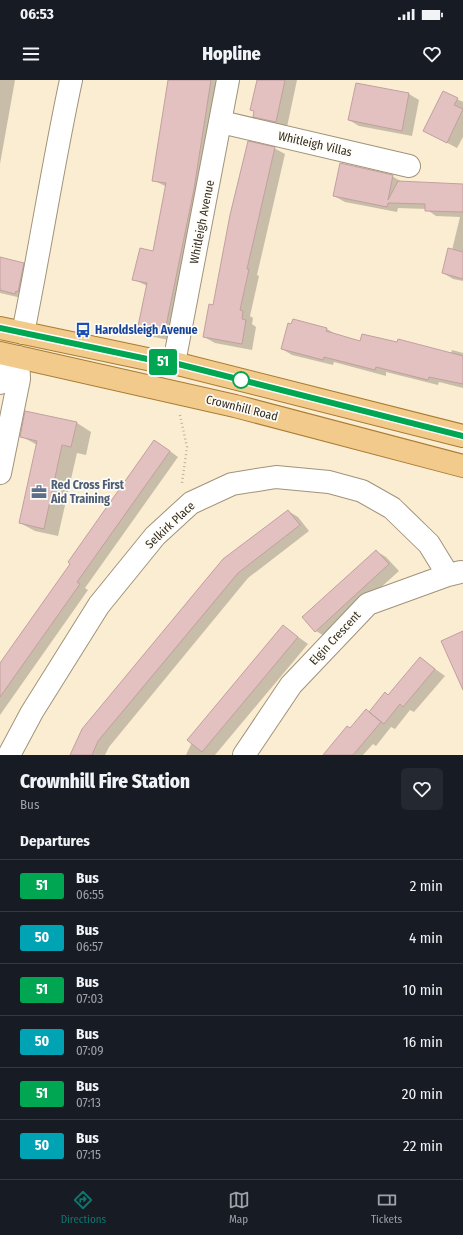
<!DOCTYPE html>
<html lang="en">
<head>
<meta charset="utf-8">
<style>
	:root { --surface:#171b24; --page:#242831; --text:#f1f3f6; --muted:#9ea1a6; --line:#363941; --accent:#0f766e }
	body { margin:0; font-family:"Fira Sans Condensed",sans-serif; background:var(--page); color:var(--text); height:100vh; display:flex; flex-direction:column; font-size:15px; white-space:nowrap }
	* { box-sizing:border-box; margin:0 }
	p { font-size:13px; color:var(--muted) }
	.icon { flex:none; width:22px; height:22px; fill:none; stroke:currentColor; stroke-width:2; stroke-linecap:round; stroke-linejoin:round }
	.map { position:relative; height:675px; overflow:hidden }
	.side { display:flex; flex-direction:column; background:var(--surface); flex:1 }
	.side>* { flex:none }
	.badge { padding:0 8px; border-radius:3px; font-size:14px; line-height:26px }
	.map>.badge { position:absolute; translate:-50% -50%; box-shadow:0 0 0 2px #fff }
	h2 { padding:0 20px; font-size:15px; line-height:36px }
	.round { display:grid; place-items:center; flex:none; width:42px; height:42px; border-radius:6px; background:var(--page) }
	.overview { display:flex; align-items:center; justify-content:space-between; height:68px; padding:0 20px }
	h1 { font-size:19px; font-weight:800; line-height:30px }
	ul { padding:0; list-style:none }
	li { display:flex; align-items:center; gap:12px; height:52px; padding:0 20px; border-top:1px solid var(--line) }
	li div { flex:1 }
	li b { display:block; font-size:15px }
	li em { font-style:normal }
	li .badge { min-width:44px; font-weight:700; text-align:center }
	.status { display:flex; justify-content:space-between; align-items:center; height:28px; padding:0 20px; background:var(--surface); direction:ltr }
	.status svg { height:11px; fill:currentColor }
	header { display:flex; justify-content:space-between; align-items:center; height:52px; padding:0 20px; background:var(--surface); font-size:18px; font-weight:800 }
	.tabs { display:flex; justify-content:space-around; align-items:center; height:56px; border-top:1px solid var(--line); background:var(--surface); font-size:11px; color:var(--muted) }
	.tabs a { display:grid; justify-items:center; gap:2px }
	.tabs .current { color:var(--accent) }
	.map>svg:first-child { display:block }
</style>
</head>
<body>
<div class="status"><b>06:53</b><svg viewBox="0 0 49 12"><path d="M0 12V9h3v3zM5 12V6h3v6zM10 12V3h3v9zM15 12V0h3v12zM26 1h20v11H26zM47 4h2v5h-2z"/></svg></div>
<header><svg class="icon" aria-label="menu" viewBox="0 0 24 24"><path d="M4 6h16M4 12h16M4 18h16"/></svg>Hopline<svg class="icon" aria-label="heart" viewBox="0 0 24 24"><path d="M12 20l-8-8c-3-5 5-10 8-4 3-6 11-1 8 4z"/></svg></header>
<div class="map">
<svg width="463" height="675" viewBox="0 0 463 675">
	<rect width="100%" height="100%" fill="#fbedd2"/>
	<path fill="#0003" d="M0,0H15L0,84Z
		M169,0H222L174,261L149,256L138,250L147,206L133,199L154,173L167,107L153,100Z
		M258,0H297L287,47L264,42L254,36L255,31L251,29Z
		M357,4L409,14L419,20L412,56L359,46L349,40Z
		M457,19L463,22V57L457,68L434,56Z
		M274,68L285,74L257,195L259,196L250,236L253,238L252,244L256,247L252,270L215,263L204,257L214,226Z
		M392,96L402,102L463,117V201L453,199L443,193L452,170L460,137L436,136L426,129L398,128L397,132L345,122L334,116Z
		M0,178L23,184L34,190L26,219L0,213Z
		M327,249L337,255L361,262L451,274L452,270L463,273V308L439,302L438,305L386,292V296L334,282L333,285L292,275L282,269Z
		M77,343L91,352L86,375L77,373L58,456L35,451L20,443L37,365L21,356Z
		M163,366L178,377L85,508L88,510L0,635V585Z
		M288,431L298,437L309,451L248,498L109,667L105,675H71Z
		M376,471L386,477L399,491L326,557L316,551Z
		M283,546L308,564L215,675H186L192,662Z
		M420,578L445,596L414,632L410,630L395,649L391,647L376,666L373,664L363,675H324L389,616Z"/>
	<path fill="#e3c1c0" stroke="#c1a09f" d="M168,0H211L194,109L164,256L137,251L147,203L132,200L140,168L153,171L166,103L152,101Z
		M257,0H285L276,42L253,37L254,31L250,30Z
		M356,3L409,13L402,51L348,40Z
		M443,11L458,18L454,25L463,29L447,63L423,51Z
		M248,61L275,67L247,189H249L240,230L243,231L242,239L246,240L242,264L203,257L209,224L213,225L230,135Z
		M340,83L393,95L388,120L398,101L463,104V132L425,131V124L388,123L387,127L333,116Z
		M448,168L463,172V199L442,193Z
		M0,177L24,183L18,212L16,211L15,214L0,210Z
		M293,239L327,248L326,251L360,261L362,254L397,262L398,259L463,276V304L429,297L428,300L376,287L375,290L324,277L323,280L281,269L288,243L291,244Z
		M25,331L77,342L71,367L62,365L44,449L19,443L37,361L20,357Z
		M154,360L170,371L77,502L80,504L0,617V583L70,484L68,482Z
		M288,430L300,445L238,493L98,661L92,675H70L82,649L223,479Z
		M376,470L389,484L315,552L302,537Z
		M283,545L298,557L202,672L187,660Z
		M463,551V610L441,561Z
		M420,577L435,589L403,627L400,624L384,644L369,632L385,612L388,615Z
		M366,629L381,642L353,675H323L347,646L350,648Z"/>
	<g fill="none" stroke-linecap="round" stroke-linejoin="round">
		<defs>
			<path id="minor" d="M221,42L409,86
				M23,253C40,169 53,84 71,0
				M174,283L228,0
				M0,303L3,289L18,277
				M0,393L19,299L18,277
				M9,675L32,632L99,525L155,456L191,423L232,404L276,397L329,402L362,411L392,428L429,464L448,495
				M244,675L291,605L368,524L448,495L461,492"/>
			<path id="major" d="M0,248L152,280L174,283L463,356
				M0,273L235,326L463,386"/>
		</defs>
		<use href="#minor" stroke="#a09379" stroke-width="24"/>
		<use href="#major" stroke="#a97c34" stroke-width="24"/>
		<path stroke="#beb39d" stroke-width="2.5" stroke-dasharray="1 3" stroke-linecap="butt" d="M180,335L187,367L182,403"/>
		<use href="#minor" stroke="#fff" stroke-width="22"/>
		<use href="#major" stroke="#f2ca8b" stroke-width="22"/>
	</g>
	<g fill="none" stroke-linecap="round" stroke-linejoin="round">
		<defs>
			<path id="line" d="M0,248L152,280L174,283L463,356"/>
		</defs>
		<use href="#line" stroke="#fff" stroke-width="9"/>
		<use href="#line" stroke="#00a651" stroke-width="6"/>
	</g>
	<defs>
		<symbol id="bus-bare" viewBox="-9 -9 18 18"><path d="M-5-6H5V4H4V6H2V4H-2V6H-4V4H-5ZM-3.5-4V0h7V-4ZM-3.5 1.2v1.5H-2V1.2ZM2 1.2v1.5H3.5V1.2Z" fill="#1a4fb4" stroke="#fefcf6" stroke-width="2.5" paint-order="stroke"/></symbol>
		<symbol id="office-bare" viewBox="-9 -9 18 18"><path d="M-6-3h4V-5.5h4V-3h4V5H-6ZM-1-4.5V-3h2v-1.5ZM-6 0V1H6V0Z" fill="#5c6f8a" stroke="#fefcf6" stroke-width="2.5" paint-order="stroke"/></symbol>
	</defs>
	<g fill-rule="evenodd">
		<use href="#bus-bare" x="72" y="239" width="22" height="22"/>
		<use href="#office-bare" x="28" y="401" width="22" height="22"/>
	</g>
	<circle fill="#fff" stroke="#00a651" stroke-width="2" cx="241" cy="300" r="8"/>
	<g text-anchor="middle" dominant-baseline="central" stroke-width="3.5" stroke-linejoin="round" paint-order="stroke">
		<g font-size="12" fill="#332d23" stroke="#fefcf6">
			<text transform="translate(315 64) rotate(13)">Whitleigh Villas</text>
			<text transform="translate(202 142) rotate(-79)">Whitleigh Avenue</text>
			<text transform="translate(242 328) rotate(14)">Crownhill Road</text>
			<text transform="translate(170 445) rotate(-43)">Selkirk Place</text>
			<text transform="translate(335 558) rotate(-47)">Elgin Crescent</text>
		</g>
		<g font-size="12" font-weight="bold" fill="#164399" stroke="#fefcf6" text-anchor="start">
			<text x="95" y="250">Haroldsleigh Avenue</text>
		</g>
		<g font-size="12" font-weight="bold" fill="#4e5e75" stroke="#fefcf6" text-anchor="start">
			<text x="51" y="405">Red Cross First<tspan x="51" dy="14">Aid Training</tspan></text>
		</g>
	</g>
</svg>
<b class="badge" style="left:163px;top:282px;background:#00a651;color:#fff">51</b>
</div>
<section class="side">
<div class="overview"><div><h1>Crownhill Fire Station</h1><p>Bus</p></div><a class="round"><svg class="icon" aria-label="heart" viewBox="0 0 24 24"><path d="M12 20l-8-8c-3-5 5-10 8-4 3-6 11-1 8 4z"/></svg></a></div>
<h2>Departures</h2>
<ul>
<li><span class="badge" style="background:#00a651;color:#fff">51</span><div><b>Bus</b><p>06:55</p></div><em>2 min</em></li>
<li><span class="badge" style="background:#00a3b4;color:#fff">50</span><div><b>Bus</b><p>06:57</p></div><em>4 min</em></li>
<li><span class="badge" style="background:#00a651;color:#fff">51</span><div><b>Bus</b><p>07:03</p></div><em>10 min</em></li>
<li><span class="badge" style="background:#00a3b4;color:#fff">50</span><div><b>Bus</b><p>07:09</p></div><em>16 min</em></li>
<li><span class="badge" style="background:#00a651;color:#fff">51</span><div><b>Bus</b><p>07:13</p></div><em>20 min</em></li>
<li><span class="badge" style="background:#00a3b4;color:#fff">50</span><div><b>Bus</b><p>07:15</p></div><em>22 min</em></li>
</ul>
</section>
<nav class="tabs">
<a class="current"><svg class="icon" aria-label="directions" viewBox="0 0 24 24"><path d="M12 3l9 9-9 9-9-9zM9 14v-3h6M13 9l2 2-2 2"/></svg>Directions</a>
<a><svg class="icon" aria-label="map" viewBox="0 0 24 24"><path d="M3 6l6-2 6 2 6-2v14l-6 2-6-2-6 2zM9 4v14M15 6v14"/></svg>Map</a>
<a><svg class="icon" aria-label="tickets" viewBox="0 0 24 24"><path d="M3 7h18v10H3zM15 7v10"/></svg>Tickets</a>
</nav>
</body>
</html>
